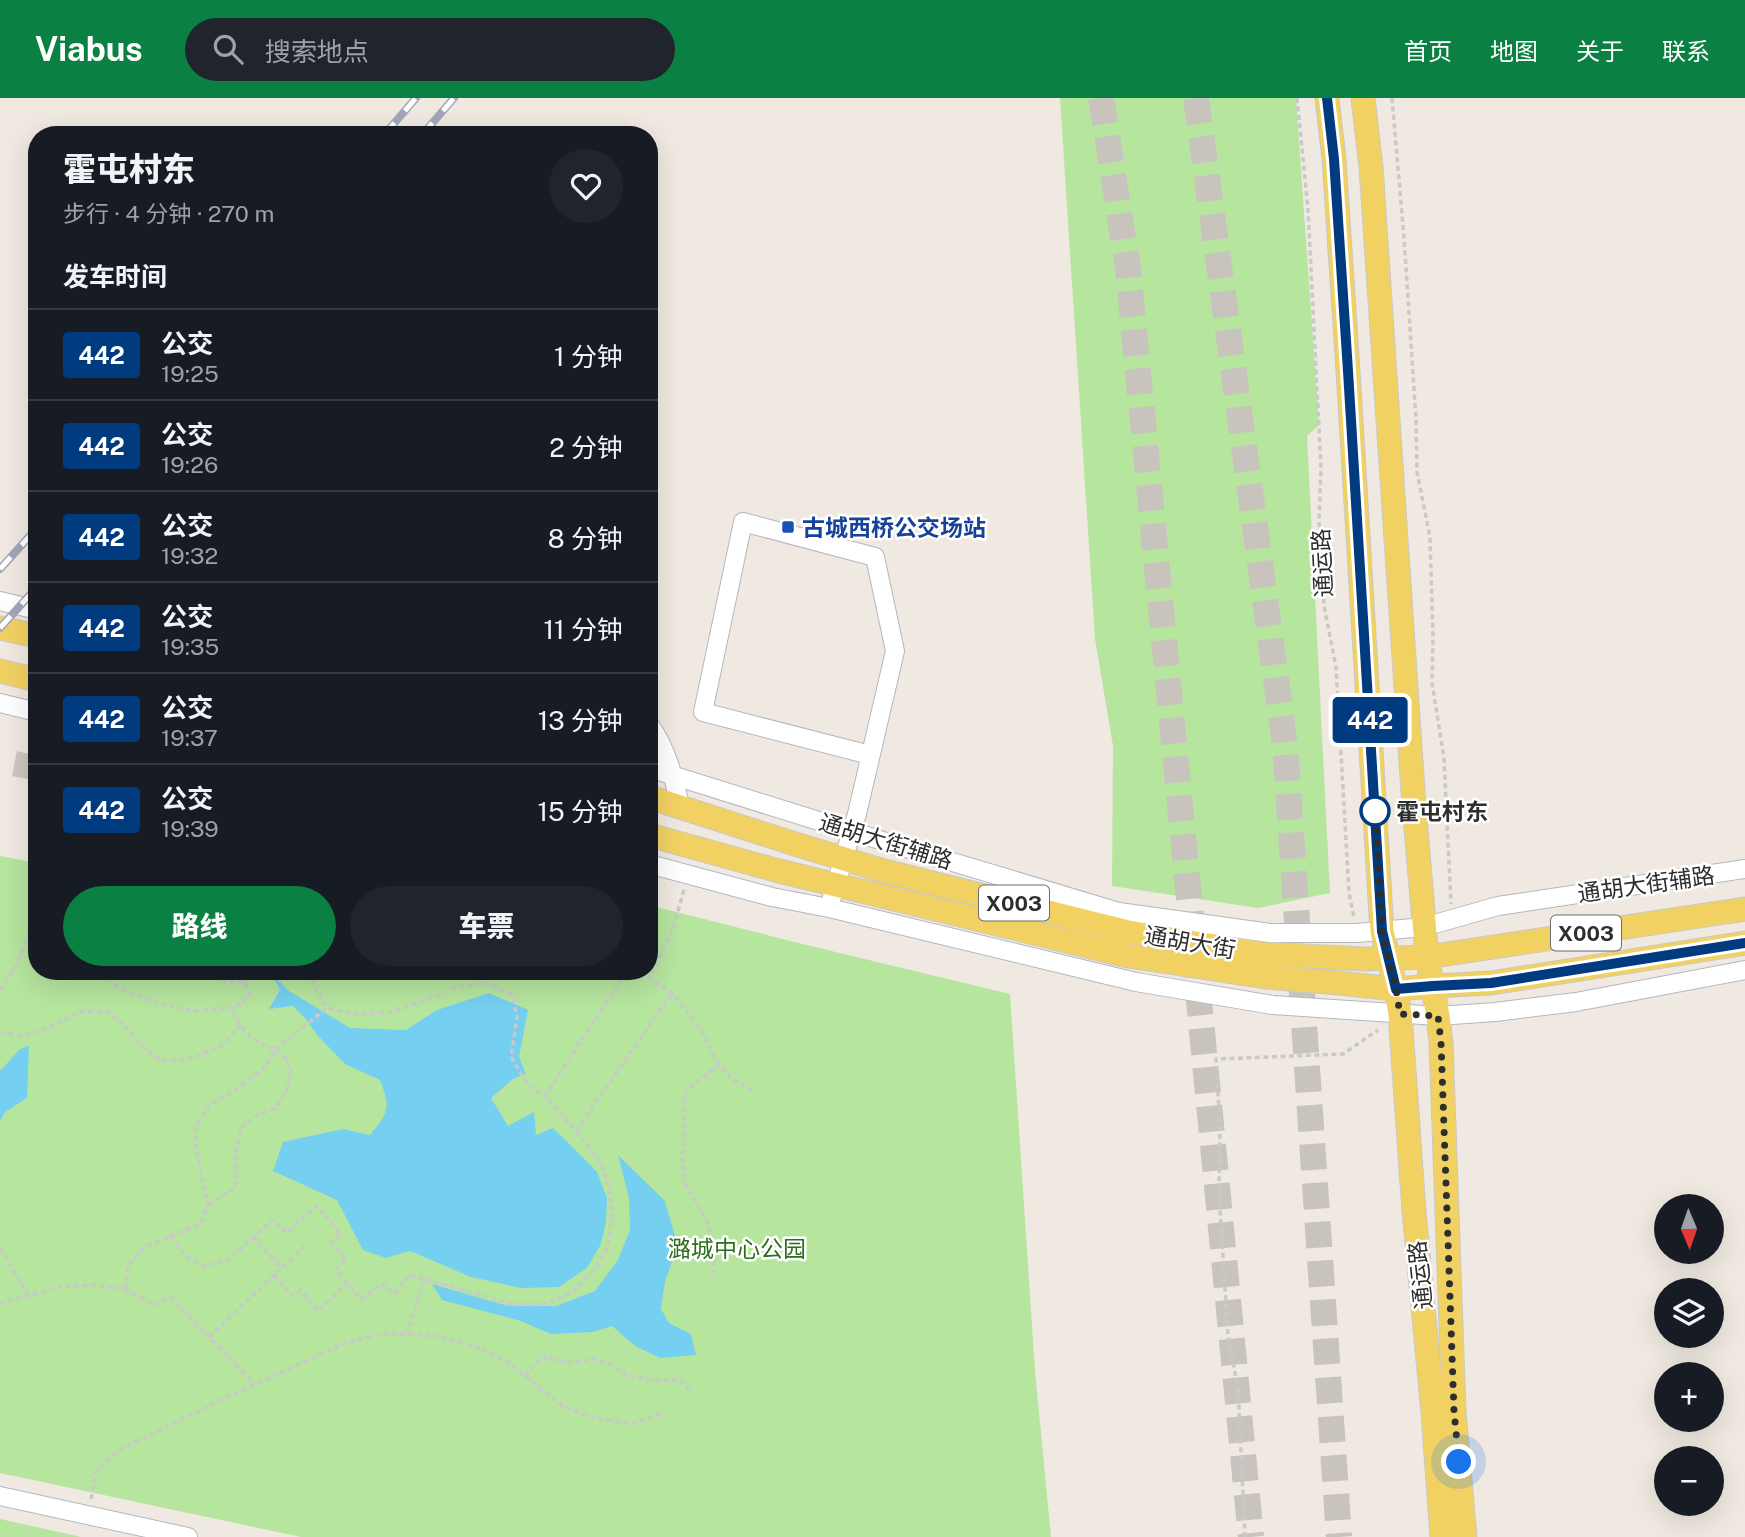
<!DOCTYPE html>
<html lang="zh">
<head>
<meta charset="utf-8">
<style>
	:root { --surface:#171b24; --page:#20242c; --text:#f1f3f6; --muted:#9ea1a6; --line:#363941; --accent:#0b8043 }
	body { margin:0; font-family:"Public Sans","Noto Sans SC",sans-serif; background:var(--page); color:var(--text); height:100vh; display:flex; flex-direction:column; font-size:26px; white-space:nowrap }
	* { box-sizing:border-box; margin:0 }
	p { font-size:23px; color:var(--muted) }
	.icon { flex:none; width:38px; height:38px; fill:none; stroke:currentColor; stroke-width:2; stroke-linecap:round; stroke-linejoin:round }
	.map { position:relative; flex:1; overflow:hidden }
	.panel { position:absolute; left:28px; top:28px; width:630px; height:854px; display:flex; flex-direction:column; background:var(--surface); border-radius:28px; box-shadow:0 7px 28px #0002 }
	.panel>* { flex:none }
	.badge { padding:0 14px; border-radius:5px; font-size:24px; line-height:46px }
	.needle { width:46px; rotate:178deg }
	.fabs { position:absolute; left:1654px; top:1096px; display:grid; gap:14px }
	.fabs a { display:grid; place-items:center; width:70px; height:70px; border-radius:50%; background:var(--surface); box-shadow:0 7px 28px #0002; font-size:35px }
	.you { position:absolute; width:35px; height:35px; margin:-18px; border:5px solid #fff; border-radius:50%; background:#1a73e8; box-shadow:0 0 0 10px #1a73e833 }
	.map>.badge { position:absolute; translate:-50% -50%; box-shadow:0 0 0 4px #fff }
	h2 { padding:0 35px; font-size:26px; line-height:63px }
	.round { display:grid; place-items:center; flex:none; width:74px; height:74px; border-radius:37px; background:var(--page) }
	.summary { display:flex; align-items:center; justify-content:space-between; height:119px; padding:0 35px }
	h1 { font-size:33px; font-weight:800; line-height:52px }
	.primary-button { display:flex; gap:14px; margin-top:auto; padding:14px 35px }
	.primary-button a { flex:1; height:80px; border-radius:42px; background:var(--accent); color:#fff; font-size:28px; font-weight:800; line-height:80px; text-align:center }
	.primary-button a+a { background:var(--page); color:var(--text) }
	ul { padding:0; list-style:none }
	li { display:flex; align-items:center; gap:21px; height:91px; padding:0 35px; border-top:2px solid var(--line) }
	li div { flex:1 }
	li b { display:block; font-size:26px }
	li em { font-style:normal }
	li .badge { min-width:77px; font-weight:700; text-align:center }
	header { display:flex; align-items:center; gap:42px; box-sizing:border-box; height:98px; padding:0 35px; background:var(--accent); color:#fff }
	header strong { font-size:33px }
	nav { display:flex; gap:38px; margin-inline-start:auto; font-size:24px }
	.search { width:490px; height:63px; background:var(--page); display:flex; align-items:center; gap:18px; box-sizing:border-box; padding:0 24px; border-radius:38px; color:var(--muted); font-size:26px }
	.map>svg:first-child { display:block }
</style>
</head>
<body>
<header>
<strong>Viabus</strong>
<div class="search"><svg class="icon" aria-label="search" viewBox="0 0 24 24"><circle cx="10" cy="10" r="6"/><path d="M15 15l6 6"/></svg>搜索地点</div>
<nav><a>首页</a><a>地图</a><a>关于</a><a>联系</a></nav>
</header>
<div class="map">
<svg width="1745" height="1439" viewBox="0 0 1745 1439">
	<rect width="100%" height="100%" fill="#efe9e1"/>
	<path fill="#b6e59e" d="M1060,0H1296L1319,327L1307,338L1330,795L1258,810L1112,788L1113,648L1095,541Z
		M0,758L37,765V873H649V807L790,843L1010,896L1035,1273L1051,1439H301L0,1375Z
		M0,1421L81,1439H0Z"/>
	<path fill="#75cff0" d="M272,876L289,893L350,930L406,932L437,912L489,895L528,912L519,959L526,976L513,981L491,1000L508,1028L534,1014L536,1037L553,1030L597,1074L607,1100L606,1124L601,1146L587,1170L559,1189L521,1190L471,1179L410,1153L386,1160L363,1152L337,1102L273,1073L283,1044L343,1031L370,1037C389,1014 391,1010 380,982L345,966L318,938L305,920L293,908L269,911L280,892Z
		M29,948L27,1000L5,1014L0,1023V973L20,951Z
		M618,1057L665,1103L678,1148L665,1183L661,1211L669,1225L691,1236L696,1257L660,1260L635,1248L612,1228L593,1234L551,1236L521,1223L442,1202L432,1186L508,1208H556L595,1193L618,1162L630,1132L629,1100Z"/>
	<path fill="#cbc7bf" d="M17,653L37,658V683L12,678Z"/>
	<g fill="none" stroke-linecap="round" stroke-linejoin="round">
		<path stroke="#c8c4bd" stroke-width="26" stroke-dasharray="26 13" stroke-linecap="butt" d="M1101,0L1128,171L1251,1439
			M1196,0L1285,647L1339,1439"/>
		<defs>
			<path id="minor" d="M0,503L37,512
				M0,605L37,614
				M649,626C667,651 674,679 680,709
				M649,670L886,744L1119,814L1270,835H1357L1424,829L1498,808L1745,771
				M649,766L772,799L829,810L1136,884L1273,907L1438,918L1495,914L1576,904L1745,872
				M832,799L857,716L895,553L875,459L743,424L703,614L870,657
				M0,1398L188,1439"/>
			<path id="major" d="M1327,0L1334,61L1348,273L1382,833L1396,891L1400,916L1414,1113L1433,1315L1442,1439
				M1363,0L1371,69L1414,708L1427,859L1438,918L1441,944L1454,1313L1465,1439
				M0,530L37,538
				M0,573L37,582
				M649,699L795,746L884,773L1128,834L1263,856L1364,861L1427,859L1745,811
				M649,737L779,773L1128,858L1266,879L1338,885L1396,891L1433,888L1491,885L1745,845"/>
		</defs>
		<use href="#minor" stroke="#b4b7c1" stroke-width="20"/>
		<use href="#major" stroke="#c9c9c9" stroke-width="25"/>
		<path stroke="#c9c9c9" stroke-width="3.5" stroke-dasharray="5 3.5" stroke-linecap="butt" d="M1297,0L1308,111L1321,370L1319,423L1324,508L1336,569L1349,795L1354,819
			M1392,0L1404,140L1416,321L1417,374L1430,439L1433,539L1432,585L1444,660L1451,806
			M684,792L672,834L649,880L672,895L700,930L719,967L733,982L756,994
			M104,873L118,890L156,905L193,913L230,910L242,906L250,895L245,883C230,885 218,886 209,873
			M310,873L314,888L327,910L352,916L389,915L459,889L486,885L512,897L517,919L511,959L528,987L545,998
			M632,873L649,880
			M0,892L14,872L29,837L37,824
			M0,934L23,938L50,929L83,913L109,914L123,926L147,953L163,963L194,960L222,947L241,927
			M576,1033L672,895
			M208,1107L236,1089L235,1055L242,1029L255,1018L274,1011L286,994L291,973L285,959L276,951L259,945L246,935L230,910
			M170,1138L186,1158L204,1168L228,1162L273,1122L287,1135L316,1108L341,1136L332,1144L346,1162L336,1171L361,1201L382,1186L394,1196L410,1176L424,1181
			M253,1139L282,1170
			M0,1150L28,1197
			M713,1176L715,1151L706,1120L686,1089L682,1060L685,1034L683,1004L689,990L719,967
			M274,1177L292,1198L301,1192L317,1213L347,1186
			M125,1191L128,1168L145,1149L201,1126L208,1107L196,1051V1028L210,1006L237,991L264,970L276,951L327,910
			M0,1206L57,1189L93,1187L125,1191L154,1207L170,1199L254,1285
			M407,1236L424,1181L512,1206H545L573,1194L596,1170L608,1147L612,1115L609,1089L600,1063L579,1037L545,998L627,873
			M209,1239L307,1146
			M525,1278L542,1259L570,1265L593,1261L611,1266L626,1277L656,1283L681,1282L690,1293
			M91,1401L96,1374L119,1352L215,1305L345,1245L388,1235L436,1238L480,1250L510,1266L562,1308L595,1320L632,1326L665,1314
			M1245,1439L1238,1291L1228,1237L1219,1096L1220,1029L1216,961L1343,956L1378,932"/>
		<use href="#minor" stroke="#fff" stroke-width="18"/>
		<use href="#major" stroke="#f2d163" stroke-width="23"/>
		<defs>
			<path id="rail" d="M384,37L416,0
				M422,37L454,0
				M0,471L37,430
				M0,530L37,489"/>
		</defs>
		<use href="#rail" stroke="#a3a6b8" stroke-width="8"/>
		<use href="#rail" stroke="#fff" stroke-width="5" stroke-dasharray="16" stroke-linecap="butt"/>
	</g>
	<g fill="none" stroke-linecap="round" stroke-linejoin="round">
		<defs>
			<path id="line" d="M1327,0L1334,61L1348,273L1382,833L1396,891L1433,888L1491,885L1745,845"/>
		</defs>
		<use href="#line" stroke="#fff" stroke-width="16"/>
		<use href="#line" stroke="#003b80" stroke-width="10"/>
		<path stroke="#2e2e2e" stroke-width="7" stroke-dasharray="0 12.6" d="M1375,713V704L1382,833L1396,891L1400,916L1438,918L1441,944L1454,1313L1459,1364"/>
	</g>
	<rect fill="#1a4fb4" stroke="#fff" stroke-width="2.5" x="781" y="422" width="14" height="14" rx="3.5"/>
	<circle fill="#fff" stroke="#003b80" stroke-width="3.5" cx="1375" cy="713" r="14"/>
	<g text-anchor="middle" dominant-baseline="central" stroke-width="5" stroke-linejoin="round" paint-order="stroke">
		<g fill="#fff" stroke="#6d6d6d" stroke-width="2">
			<rect x="979" y="787.5" width="70" height="35" rx="5"/>
			<rect x="1551" y="817.5" width="70" height="35" rx="5"/>
		</g>
		<g font-size="21" font-weight="bold" fill="#2e2e2e">
			<text x="1014" y="805">X003</text>
			<text x="1586" y="835">X003</text>
		</g>
		<g font-size="23" font-weight="bold" fill="#164399" stroke="#fff" text-anchor="start">
			<text x="802" y="429">古城西桥公交场站</text>
		</g>
		<g font-size="23" fill="#2e2e2e" stroke="#fff">
			<text transform="translate(1322 465) rotate(-93)">通运路</text>
			<text transform="translate(886 743) rotate(17)">通胡大街辅路</text>
			<text transform="translate(1646 786) rotate(-8)">通胡大街辅路</text>
			<text transform="translate(1190 844) rotate(10)">通胡大街</text>
			<text transform="translate(1420 1177) rotate(-96)">通运路</text>
		</g>
		<g font-size="23" font-weight="bold" fill="#2e2e2e" stroke="#fff" text-anchor="start">
			<text x="1396" y="713">霍屯村东</text>
		</g>
		<g font-size="23" fill="#2c6e1b" stroke="#fff">
			<text x="737" y="1150">潞城中心公园</text>
		</g>
	</g>
</svg>
<div class="fabs">
<a><svg class="needle" viewBox="-14 -14 28 28"><path d="M0-13l5 13h-10z" fill="#e53935"/><path d="M0 13l5-13h-10z" fill="#9ea1a6"/></svg></a>
<a><svg class="icon" aria-label="layers" viewBox="0 0 24 24"><path d="M12 4l9 5-9 5-9-5zM3 14l9 5 9-5"/></svg></a>
<a>+</a>
<a>−</a>
</div>
<div class="you" style="left:1459px;top:1364px"></div>
<b class="badge" style="left:1370px;top:622px;background:#003b80;color:#fff">442</b>
<section class="panel">
<div class="summary"><div><h1>霍屯村东</h1><p>步行 · 4 分钟 · 270 m</p></div><a class="round"><svg class="icon" aria-label="heart" viewBox="0 0 24 24"><path d="M12 20l-8-8c-3-5 5-10 8-4 3-6 11-1 8 4z"/></svg></a></div>
<h2>发车时间</h2>
<ul>
<li><span class="badge" style="background:#003b80;color:#fff">442</span><div><b>公交</b><p>19:25</p></div><em>1 分钟</em></li>
<li><span class="badge" style="background:#003b80;color:#fff">442</span><div><b>公交</b><p>19:26</p></div><em>2 分钟</em></li>
<li><span class="badge" style="background:#003b80;color:#fff">442</span><div><b>公交</b><p>19:32</p></div><em>8 分钟</em></li>
<li><span class="badge" style="background:#003b80;color:#fff">442</span><div><b>公交</b><p>19:35</p></div><em>11 分钟</em></li>
<li><span class="badge" style="background:#003b80;color:#fff">442</span><div><b>公交</b><p>19:37</p></div><em>13 分钟</em></li>
<li><span class="badge" style="background:#003b80;color:#fff">442</span><div><b>公交</b><p>19:39</p></div><em>15 分钟</em></li>
</ul>
<div class="primary-button"><a>路线</a><a>车票</a></div>
</section>
</div>
</body>
</html>
